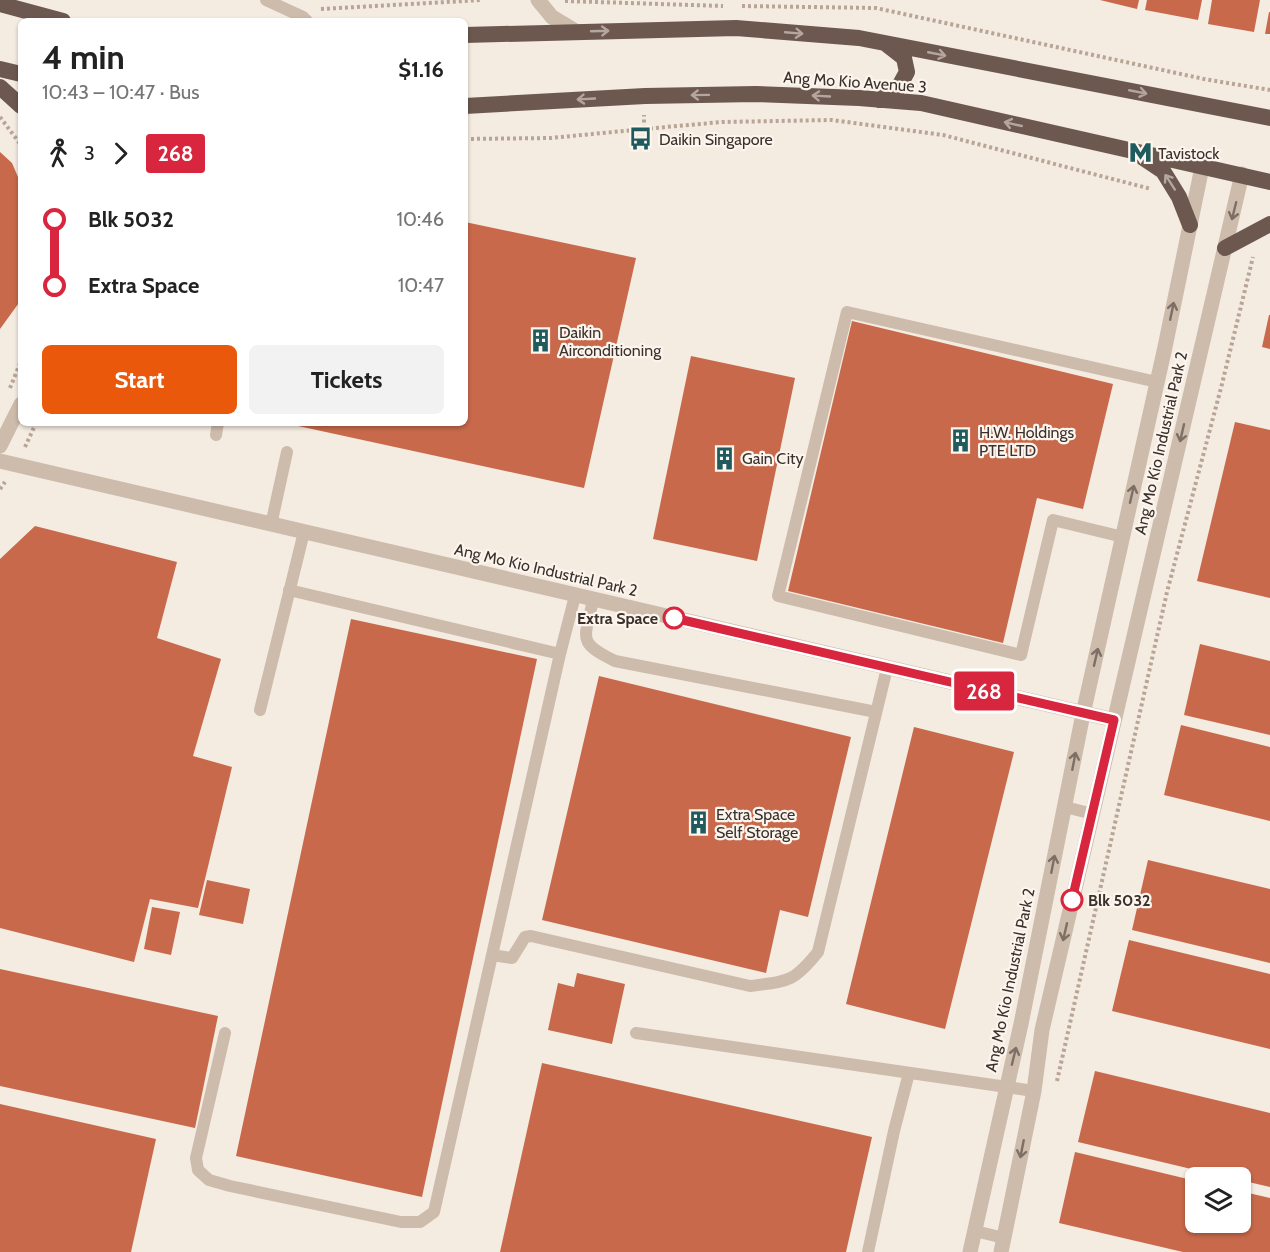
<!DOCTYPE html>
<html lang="en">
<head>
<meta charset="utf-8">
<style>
	:root { --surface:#fff; --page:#f2f2f2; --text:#222; --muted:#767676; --accent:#ea580c }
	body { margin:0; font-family:Cabin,sans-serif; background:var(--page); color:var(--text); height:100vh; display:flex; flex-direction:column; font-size:22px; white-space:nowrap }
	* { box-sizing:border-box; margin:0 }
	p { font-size:20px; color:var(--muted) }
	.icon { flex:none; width:33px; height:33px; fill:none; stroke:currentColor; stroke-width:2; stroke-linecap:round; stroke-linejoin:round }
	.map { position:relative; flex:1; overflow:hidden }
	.side { position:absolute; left:18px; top:18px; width:450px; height:408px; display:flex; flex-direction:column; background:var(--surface); border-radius:9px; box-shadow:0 2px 4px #0004 }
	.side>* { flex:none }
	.badge { padding:0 12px; border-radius:4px; font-size:21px; line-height:39px }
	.tools { position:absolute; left:1185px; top:1167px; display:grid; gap:12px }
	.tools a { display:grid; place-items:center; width:66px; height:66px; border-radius:9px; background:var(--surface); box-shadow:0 2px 4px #0004; font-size:30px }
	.map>.badge { position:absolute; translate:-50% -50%; box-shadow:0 0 0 3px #fff }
	.legs { display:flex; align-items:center; gap:9px; height:66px; padding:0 24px; font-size:20px }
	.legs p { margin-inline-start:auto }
	.headline { display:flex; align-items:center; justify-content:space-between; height:102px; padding:0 24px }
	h1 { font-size:33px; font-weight:700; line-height:45px }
	.primary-button { display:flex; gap:12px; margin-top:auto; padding:12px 24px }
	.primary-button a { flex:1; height:69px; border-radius:9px; background:var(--accent); color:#fff; font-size:24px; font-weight:700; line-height:69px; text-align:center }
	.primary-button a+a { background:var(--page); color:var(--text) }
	ul { padding:0 24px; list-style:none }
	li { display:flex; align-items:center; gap:21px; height:66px; font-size:22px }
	li i { display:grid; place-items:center; width:9px; height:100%; margin:0 8px; background:currentColor }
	li i::after { content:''; width:15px; height:15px; margin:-8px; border:4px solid; border-radius:50%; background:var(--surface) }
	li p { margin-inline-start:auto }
	li:first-child i { background:linear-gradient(#0000 50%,currentColor 0) }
	li:last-child i { background:linear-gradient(currentColor 50%,#0000 0) }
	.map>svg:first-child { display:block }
</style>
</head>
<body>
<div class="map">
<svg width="1270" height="1252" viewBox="0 0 1270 1252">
	<rect width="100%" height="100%" fill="#f4ebe1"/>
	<path fill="#c8694b" d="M1100,0H1139L1137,9Z
		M1147,0H1202L1198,20L1145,10Z
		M1212,0H1260L1254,32L1208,24Z
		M1269,12H1270V34H1265Z
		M0,152L12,163L21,184V300L0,329Z
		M465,222L636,258L584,488L289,424L465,423Z
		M1269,315H1270V349L1262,347Z
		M852,321L1113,384L1083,509L1037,498L1003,643L788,591Z
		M691,356L795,378L757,561L653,539Z
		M1235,422L1270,430V598L1197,581Z
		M35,526L177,562L157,638L221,659L193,756L232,767L198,908L150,899L134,962L0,928V559Z
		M351,619L537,659L422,1197L236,1156Z
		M1200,644L1270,661V735L1184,715Z
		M599,676L851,737L808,917L780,910L766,973L542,920Z
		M1181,725L1270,747V821L1164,795Z
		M914,727L1014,752L945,1029L846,1004Z
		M1148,860L1270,889V963L1132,930Z
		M207,880L250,889L243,924L199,915Z
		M152,907L180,912L171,955L144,949Z
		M1129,940L1270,974V1049L1112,1011Z
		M0,969L218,1016L195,1128L0,1086Z
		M577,973L625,984L612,1044L548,1030L558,983L574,987Z
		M542,1063L872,1137L846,1252H500Z
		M1095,1071L1270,1113V1187L1240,1180V1178H1229L1078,1142Z
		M0,1104L156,1139L131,1252H0Z
		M1075,1152L1196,1181V1222H1240V1191L1270,1198V1252H1183L1059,1223Z"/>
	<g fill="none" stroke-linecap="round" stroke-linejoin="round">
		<path stroke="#b9a596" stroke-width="4" stroke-dasharray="3 3" stroke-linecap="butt" d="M565,1L723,6
			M742,6L876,8L1204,79L1270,90
			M321,9L482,0
			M0,117L21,145
			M644,129L722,122L832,120L943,135L1151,189
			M465,139L551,138L644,129V115
			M10,388L21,361
			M25,447L36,423
			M0,489L5,482
			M1057,1081L1167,592L1222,384L1253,257"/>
		<path stroke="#cdbbac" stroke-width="12" d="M266,0L303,17L307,21
			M216,435L218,423
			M271,525L287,452
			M1123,537L1053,520L1021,655L778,596L847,312L1157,382
			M289,590L560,654
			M593,600C585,639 576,642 615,661L876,712
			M260,710L304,532
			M1065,807L1093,814
			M492,955L512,958L525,937L531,936L750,986C788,981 793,983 818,952L887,668
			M225,1033L196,1158L198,1170L209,1180L230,1186L401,1222H420L434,1212L560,654L575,596
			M636,1033L1034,1091
			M975,1231L1004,1238
			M868,1252L894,1131L909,1073"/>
		<path stroke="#cdbbac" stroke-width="15" d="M538,0L552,17L577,32"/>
		<path stroke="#cdbbac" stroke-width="15" d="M0,446L21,404
			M0,461L1114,720
			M970,1252L1021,1024L1083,714L1165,347L1202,167
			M1001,1252L1034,1091L1042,1030L1242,174"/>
		<path stroke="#6c584f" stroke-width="16" d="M0,4L63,21
			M465,35L736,28L859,38L1270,118
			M0,69L21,74
			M0,87L21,106
			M879,100L897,90L907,72L904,58L886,44
			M465,106L645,96L756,94L859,98L921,103L1270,182
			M1142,157L1163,171L1179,197L1190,225
			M1225,248L1270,224"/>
	</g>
	<defs><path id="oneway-shaft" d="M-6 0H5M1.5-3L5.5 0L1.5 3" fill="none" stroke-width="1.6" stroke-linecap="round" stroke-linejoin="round" transform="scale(1.5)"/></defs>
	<g stroke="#b4a69e">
		<use href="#oneway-shaft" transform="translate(600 31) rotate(-2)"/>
		<use href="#oneway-shaft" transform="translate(794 33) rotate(5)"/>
		<use href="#oneway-shaft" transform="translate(937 54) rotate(11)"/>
		<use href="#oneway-shaft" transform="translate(1138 92) rotate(11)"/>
		<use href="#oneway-shaft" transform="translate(700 95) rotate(179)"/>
		<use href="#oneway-shaft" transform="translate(821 96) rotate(-177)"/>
		<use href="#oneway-shaft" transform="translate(586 99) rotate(177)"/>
		<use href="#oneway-shaft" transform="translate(1013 124) rotate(-167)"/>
		<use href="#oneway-shaft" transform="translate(1170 182) rotate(-123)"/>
	</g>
	<g stroke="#7d6f65">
		<use href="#oneway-shaft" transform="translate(1234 211) rotate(104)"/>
		<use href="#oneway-shaft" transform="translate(1172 311) rotate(-78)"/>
		<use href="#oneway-shaft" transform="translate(1182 433) rotate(103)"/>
		<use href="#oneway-shaft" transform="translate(1132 494) rotate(-77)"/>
		<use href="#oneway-shaft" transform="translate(1096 657) rotate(-77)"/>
		<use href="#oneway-shaft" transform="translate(1074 761) rotate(-79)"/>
		<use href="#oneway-shaft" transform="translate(1053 864) rotate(-79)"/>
		<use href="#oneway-shaft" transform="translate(1065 932) rotate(103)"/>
		<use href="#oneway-shaft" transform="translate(1014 1056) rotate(-76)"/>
		<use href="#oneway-shaft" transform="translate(1022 1149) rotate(101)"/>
	</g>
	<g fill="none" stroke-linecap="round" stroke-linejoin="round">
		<defs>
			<path id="line-1" d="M674,618L1114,720L1072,900"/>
		</defs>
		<use href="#line-1" stroke="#fff" stroke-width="14"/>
		<use href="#line-1" stroke="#d7263d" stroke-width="9"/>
	</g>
	<defs>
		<symbol id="bus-bare" viewBox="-9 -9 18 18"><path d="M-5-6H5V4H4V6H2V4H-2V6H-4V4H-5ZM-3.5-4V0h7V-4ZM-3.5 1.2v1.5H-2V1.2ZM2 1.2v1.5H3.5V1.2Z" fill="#1f5a5e" stroke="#fbf5ee" stroke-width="2.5" paint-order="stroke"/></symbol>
		<symbol id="metro-bare" viewBox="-9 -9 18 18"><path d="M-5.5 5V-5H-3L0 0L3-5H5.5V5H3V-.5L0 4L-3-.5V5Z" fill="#1f5a5e" stroke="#fbf5ee" stroke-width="2.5" paint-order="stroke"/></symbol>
		<symbol id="building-bare" viewBox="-9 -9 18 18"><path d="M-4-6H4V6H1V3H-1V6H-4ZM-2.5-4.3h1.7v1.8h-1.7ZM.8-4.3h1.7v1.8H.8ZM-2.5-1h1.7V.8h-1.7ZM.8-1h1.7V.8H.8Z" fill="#1f5a5e" stroke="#fbf5ee" stroke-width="2.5" paint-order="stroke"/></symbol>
	</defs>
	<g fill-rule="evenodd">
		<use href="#bus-bare" x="624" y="122" width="33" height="33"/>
		<use href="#metro-bare" x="1124" y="136" width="33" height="33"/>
		<use href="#building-bare" x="524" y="324" width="33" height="33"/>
		<use href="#building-bare" x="944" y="424" width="33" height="33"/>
		<use href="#building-bare" x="708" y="442" width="33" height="33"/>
		<use href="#building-bare" x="682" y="806" width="33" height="33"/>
	</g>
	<g fill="#fff" stroke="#d7263d" stroke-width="3">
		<circle cx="674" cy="618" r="10"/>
		<circle cx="1072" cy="900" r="10"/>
	</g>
	<g text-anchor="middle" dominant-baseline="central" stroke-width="4.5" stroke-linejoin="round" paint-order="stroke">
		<g font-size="16" fill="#3b302b" stroke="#fbf5ee">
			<text transform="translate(855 82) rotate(4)">Ang Mo Kio Avenue 3</text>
			<text transform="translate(1161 443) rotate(-77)">Ang Mo Kio Industrial Park 2</text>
			<text transform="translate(546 570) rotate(13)">Ang Mo Kio Industrial Park 2</text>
			<text transform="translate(1010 980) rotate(-78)">Ang Mo Kio Industrial Park 2</text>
		</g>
		<g font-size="16" fill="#3b302b" stroke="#fbf5ee" text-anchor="start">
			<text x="659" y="139">Daikin Singapore</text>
			<text x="1158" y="153">Tavistock</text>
			<text x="559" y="332">Daikin<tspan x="559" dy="18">Airconditioning</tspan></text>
			<text x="979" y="432">H.W. Holdings<tspan x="979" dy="18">PTE LTD</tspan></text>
			<text x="742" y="458">Gain City</text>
			<text x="716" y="814">Extra Space<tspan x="716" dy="18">Self Storage</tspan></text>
		</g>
		<g font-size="16" font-weight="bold" fill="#3b302b" stroke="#fbf5ee" text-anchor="end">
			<text x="658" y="618">Extra Space</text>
			<text x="1088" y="900" text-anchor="start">Blk 5032</text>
		</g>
	</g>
</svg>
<div class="tools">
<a><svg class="icon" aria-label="layers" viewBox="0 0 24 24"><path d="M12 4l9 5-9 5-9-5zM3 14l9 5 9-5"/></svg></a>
</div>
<b class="badge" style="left:984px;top:691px;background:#d7263d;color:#fff">268</b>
<section class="side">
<div class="headline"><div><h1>4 min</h1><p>10:43 – 10:47 · Bus</p></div><b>$1.16</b></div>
<div class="legs"><svg class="icon" aria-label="walk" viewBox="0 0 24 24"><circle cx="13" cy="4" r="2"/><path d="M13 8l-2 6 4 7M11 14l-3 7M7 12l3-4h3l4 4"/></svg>3<svg class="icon" aria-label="forward" viewBox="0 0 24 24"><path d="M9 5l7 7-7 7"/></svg><b class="badge" style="background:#d7263d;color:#fff">268</b></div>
<ul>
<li><i style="color:#d7263d"></i><b>Blk 5032</b><p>10:46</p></li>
<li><i style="color:#d7263d"></i><b>Extra Space</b><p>10:47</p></li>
</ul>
<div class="primary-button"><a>Start</a><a>Tickets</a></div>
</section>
</div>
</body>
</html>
